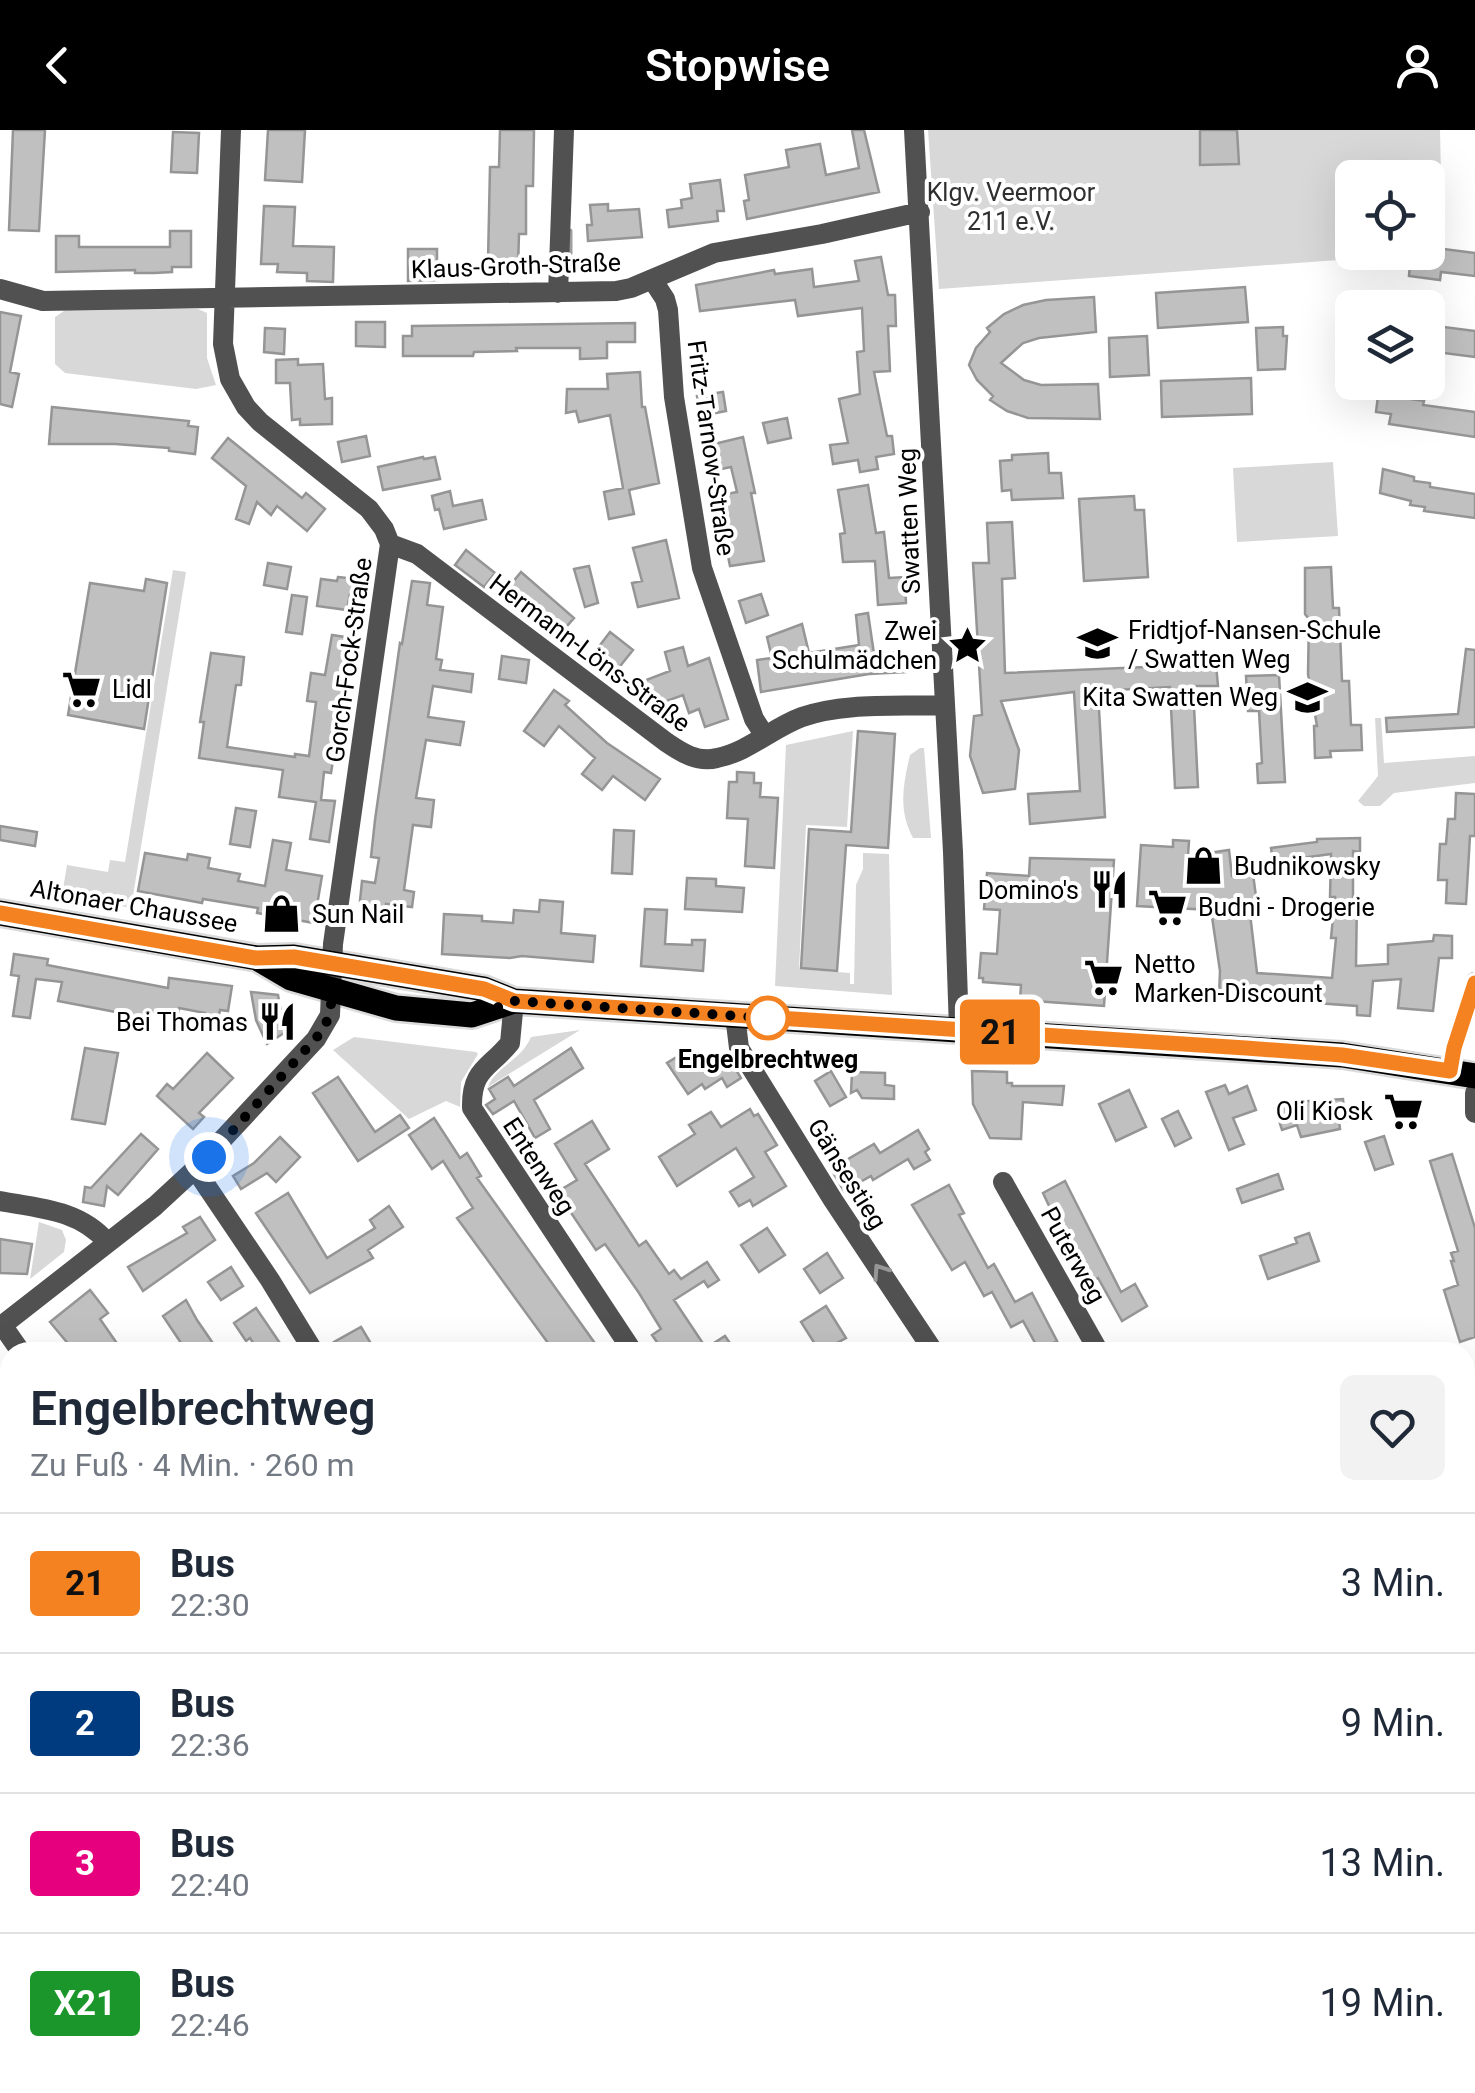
<!DOCTYPE html>
<html lang="de">
<head>
<meta charset="utf-8">
<style>
	:root { --surface:#fff; --page:#f2f2f3; --text:#1f2937; --muted:#747a83; --line:#e0e1e3; --accent:#000 }
	body { margin:0; font-family:Roboto,sans-serif; background:var(--page); color:var(--text); height:100vh; display:flex; flex-direction:column; font-size:38px; white-space:nowrap }
	* { box-sizing:border-box; margin:0 }
	p { font-size:32px; color:var(--muted) }
	.icon { flex:none; width:55px; height:55px; fill:none; stroke:currentColor; stroke-width:2; stroke-linecap:round; stroke-linejoin:round }
	.map { position:relative; flex:1; overflow:hidden }
	.side { position:absolute; left:0px; top:1212px; width:1475px; height:752px; display:flex; flex-direction:column; background:var(--surface); border-radius:30px 30px 0 0; box-shadow:0 10px 40px #0002 }
	.side>* { flex:none }
	.badge { padding:0 20px; border-radius:8px; font-size:35px; line-height:65px }
	.fabs { position:absolute; left:1335px; top:30px; display:grid; gap:20px }
	.fabs a { display:grid; place-items:center; width:110px; height:110px; border-radius:15px; background:var(--surface); box-shadow:0 10px 40px #0002; font-size:50px }
	.you { position:absolute; width:50px; height:50px; margin:-25px; border:8px solid #fff; border-radius:50%; background:#1a73e8; box-shadow:0 0 0 15px #1a73e833 }
	.map>.badge { position:absolute; translate:-50% -50%; box-shadow:0 0 0 5px #fff }
	.round { display:grid; place-items:center; flex:none; width:105px; height:105px; border-radius:15px; background:var(--page) }
	.head { display:flex; align-items:center; justify-content:space-between; height:170px; padding:0 30px }
	h1 { font-size:48px; font-weight:600; line-height:75px }
	ul { padding:0; list-style:none }
	li { display:flex; align-items:center; gap:30px; height:140px; padding:0 30px; border-top:2px solid var(--line) }
	li div { flex:1 }
	li b { display:block; font-size:38px }
	li em { font-style:normal }
	li .badge { min-width:110px; font-weight:700; text-align:center }
	header { display:flex; justify-content:space-between; align-items:center; height:130px; padding:0 30px; background:var(--accent); color:#fff; font-size:45px; font-weight:600 }
	.map>svg:first-child { display:block }
</style>
</head>
<body>
<header><svg class="icon" aria-label="back" viewBox="0 0 24 24"><path d="M15 5l-7 7 7 7"/></svg>Stopwise<svg class="icon" aria-label="person" viewBox="0 0 24 24"><circle cx="12" cy="8" r="4"/><path d="M4 21q1-7 8-7t8 7"/></svg></header>
<div class="map">
<svg width="1475" height="1963" viewBox="0 0 1475 1963">
	<rect width="100%" height="100%" fill="#fff"/>
	<path fill="#d8d8d8" d="M928,0H1440L1442,90L1428,86V48H1352V129L939,159Z
		M67,179H198L207,183V228L216,255L196,259L65,243L55,234V187Z
		M1333,332L1338,406L1237,412L1233,338Z
		M173,440L186,442L131,778L62,765L67,735L108,742L110,730L125,732Z
		M1375,588H1381L1384,633L1475,626V653L1394,663L1380,676H1364L1358,671L1378,646Z
		M853,601L847,697L806,695L799,839L850,843V854H854L856,755L863,739V723L889,724L892,865L775,856L786,615Z
		M920,618H924L931,708H913C898,680 903,655 910,625Z
		M580,900L488,957C495,937 521,931 531,907Z
		M354,907L476,922L478,924L461,952L460,977L446,971L409,989L333,920Z
		M39,1092L62,1100L66,1110L64,1122L30,1149Z
		M893,1955H1178V1963H892Z"/>
	<g fill="none" stroke-linecap="round" stroke-linejoin="round">
		<path stroke="#9f9f9f" stroke-width="5" d="M570,123V101"/>
	</g>
	<path fill="#c0c0c0" stroke="#959595" stroke-width="2.5" d="M13,0H45L39,101L9,100Z
		M268,0H305L302,52L265,50Z
		M500,0H534L533,56H526V104H519L518,138H497V131H488L490,37H499Z
		M852,0H864L879,62L747,89L744,71L749,70L745,45L789,37L786,20L820,14L826,45L859,38Z
		M1200,0H1237L1239,34L1200,35Z
		M173,2L199,3L197,43L171,42Z
		M720,50L724,81H717L718,91L669,97L667,80L682,78L681,70L692,68L690,54Z
		M608,74V81L639,79L642,107L588,111L587,95H592L590,75Z
		M264,76L295,77L293,116L334,117L333,152L307,151V143L277,142L278,134H261Z
		M170,101H191V137H172V142L154,143H135V140L56,142V106H79V117H170Z
		M1428,117L1475,123V146L1441,142L1440,150L1409,146L1410,134L1384,131L1385,122H1428Z
		M408,119H437V150L408,151Z
		M881,127L888,165H895L896,196H888L890,241L874,242L887,306H892L894,324L876,327L878,339L860,342L858,330L833,334L830,315L848,313L839,269L860,264L857,222L864,221L862,178L798,186L795,170L700,181L696,155L774,140L775,144L812,139L814,157L859,151L855,131Z
		M1245,157L1248,192L1158,198L1156,163Z
		M1094,167L1096,202L1039,208L1023,213L1001,233L1024,250L1041,255L1098,254L1100,289L1028,288L1007,281L990,270L993,266L977,250L969,235L976,218L990,202L987,198L1004,184L1023,175L1046,170Z
		M0,182L21,186L10,242L19,244L12,277L0,274Z
		M356,192H385V217L356,216Z
		M635,193V212H607V228L580,229V218H516L517,221L474,222L473,226H403V206H412V196Z
		M1428,195L1475,201V227L1428,221Z
		M1283,197V206H1287L1285,239L1258,240L1256,198Z
		M265,198L285,199L284,224L264,222Z
		M1147,206L1149,245L1110,247L1109,208Z
		M298,229V235L323,234L325,269L332,268V294L300,295V289L292,290L290,253H276V230Z
		M640,242L642,277H645L659,353L629,360L634,384L609,389L604,362L623,358L610,285L579,292L576,281L566,283L567,259H608L607,244Z
		M1251,248L1252,284L1162,287L1161,251Z
		M1379,258L1410,265V269L1424,271L1423,275L1475,282V307L1389,294L1391,284L1376,282Z
		M723,262L726,281L701,286L697,266Z
		M52,277L189,291L188,296L198,297L195,324L169,321V318L115,314H49Z
		M787,288L791,308L768,313L763,293Z
		M366,306L370,326L342,332L338,312Z
		M743,307L755,363H751L764,431L730,436L716,366L737,362L731,337L711,341L706,316Z
		M228,308L302,368L306,363L325,379L307,401L277,376L271,385L257,372L249,394L236,389L246,356L212,328Z
		M1048,323L1049,343H1061L1063,368L1012,370L1011,360L1002,361L1000,331L1012,330V325Z
		M423,327L424,329L435,327L440,349L383,360L378,337Z
		M1383,339L1414,347V351L1430,353V357L1475,364V388L1424,381L1425,377L1410,375L1411,371L1380,363Z
		M868,355L876,403L884,402L889,448L905,447L906,473L878,475L875,431L843,432L840,404L845,403L838,360Z
		M450,361L453,376L482,370L486,389L444,399L439,379L435,380L432,366Z
		M1134,366L1135,380H1144L1148,447L1084,451L1079,369Z
		M1012,392L1015,448L1002,449L1005,543L1216,534L1218,556H1193L1198,657L1175,658L1170,557L1098,561L1105,687L1030,694L1028,664L1080,661L1074,562L1001,571L1019,620L1015,659L983,663L970,626L974,586L982,585L973,433H989L987,393Z
		M666,410L679,468L638,477L632,453L642,451L633,418Z
		M466,420L495,443L484,457L455,435Z
		M268,433L291,437L287,459L264,455Z
		M589,436L598,473L585,477L574,439Z
		M1331,437L1333,478H1339L1342,551H1349L1351,595H1361L1362,620L1330,621L1331,627L1315,628L1314,596H1317L1308,544L1309,489L1305,484V438Z
		M521,442L574,488L560,504L507,459Z
		M338,447L357,449L354,465L350,464L347,480L317,476L321,449L337,451Z
		M146,449L167,453L144,599L68,585L90,453L144,461Z
		M412,451L430,453L427,475L443,477L436,529L442,530L440,540L473,544L471,562L433,556L428,587L464,592L460,615L426,610L416,668L434,670L431,697L413,695L404,760L414,762L412,777L386,774L383,793L361,791L364,771H360L362,751L375,753L379,728L371,727L375,690L400,513L402,514Z
		M761,464L768,485L746,493L739,471Z
		M292,465L307,467L302,504L286,502Z
		M868,483L874,524L903,522L905,542L869,544L761,562L757,530L772,528L767,507L802,494L809,523L859,515L856,485Z
		M610,502L633,520L617,540L594,523Z
		M332,505L353,508L331,643L324,642L321,670L335,671L329,712L310,709L316,672L279,667L283,640L199,628L204,592H200L211,523L244,527L241,555H236L227,617L295,627V624L309,626L316,572L307,571L311,543L325,545Z
		M683,517L688,536L709,528L728,589L705,597L699,579L689,583L683,565L650,577L641,552L670,541L665,522Z
		M1466,519L1475,520V597L1387,602L1386,588L1458,584Z
		M502,526L529,530L526,553L499,549Z
		M1279,545L1285,652L1258,653L1257,634L1262,633L1259,581H1248L1246,546Z
		M554,560L569,571L565,575L607,613L660,649L645,670L613,646L602,660L582,644L595,628L559,596L544,616L524,601Z
		M858,601L895,604L888,718L846,715L837,841L801,838L809,699L851,702Z
		M737,642L754,643V653H761L760,667L778,668L774,738L745,736L748,689L727,688L729,652H737Z
		M1456,663L1475,664V706H1470L1466,774L1446,773L1447,750H1438L1440,714H1446L1448,689H1455Z
		M236,678L256,681L250,717L230,714Z
		M0,696L37,702L35,716L0,710Z
		M614,700L634,701L632,744L612,743Z
		M1360,708V722L1353,721V768H1357L1356,836L1388,834V815L1433,811L1434,805L1452,806V828H1439L1433,881L1398,878L1401,849L1373,851L1370,886L1357,885V876L1219,866L1220,841L1211,780L1137,776L1141,715L1173,717V710L1189,711L1188,726L1229,720L1232,746L1253,744L1257,774L1249,775L1257,843L1332,848L1336,808H1331L1335,767H1330L1331,724L1273,732L1271,718L1317,712V709Z
		M273,710L291,713L286,740L322,746L314,793L257,783L258,778L203,769L202,773L138,761L145,723L187,730L188,724L210,728L208,738L240,744L238,751L265,756Z
		M1030,728L1114,730L1104,876L1020,870L1021,855L983,852V848H979L981,823L997,824L1000,780L984,779L987,743L1029,746Z
		M687,748L716,749V756L744,758L742,782L685,779Z
		M540,770L563,772L561,803L595,806L593,832L522,826L510,828L442,824L444,784L482,786V791L513,793L514,780L539,782Z
		M645,779L667,780L665,814L692,815V810H705L703,841L641,836Z
		M14,824L48,829L47,835L168,858L169,848L232,856L228,881L220,880L216,899L203,896L205,883L179,878L178,886L148,881L147,888L58,871L62,852L36,849L30,888L13,886L19,846L11,845Z
		M251,862L278,865L282,889L287,901L267,914L256,890Z
		M85,918L118,923L105,994L72,989Z
		M571,918L583,938L534,970L550,999L535,1008L514,971L493,984L486,975L495,969L489,959L508,947L514,956Z
		M207,923L233,948L199,983L204,987L193,999L157,966L167,954L173,959Z
		M680,925L690,940L709,928L719,942L732,933L741,948L727,957L722,948L705,959L702,954L688,964L667,933Z
		M831,941L846,967L830,976L815,951Z
		M972,941L1007,942V953H1012V956H1064L1062,975L1023,972L1021,1009L990,1008L973,974Z
		M852,942L885,943V955L894,956V969L862,968L857,960L851,963Z
		M338,947L375,1002L400,985L409,998L358,1031L313,963Z
		M1225,955L1229,964L1247,956L1256,980L1233,988L1244,1014L1229,1020L1206,962Z
		M1129,960L1146,997L1116,1011L1099,974Z
		M1343,969L1345,991H1339L1340,999L1301,1007L1297,995L1282,1000L1275,978L1293,972Z
		M750,979L754,986L758,984L777,1015L765,1022L786,1056L753,1076L750,1070L739,1076L730,1062L754,1047L736,1018L677,1056L659,1027L695,1004L689,995L711,982L721,997Z
		M1178,981L1191,1008L1175,1016L1162,989Z
		M434,988L460,1028L467,1023L481,1046L477,1048L594,1212L579,1222H551L546,1214L548,1213L457,1088L473,1078L443,1031L432,1039L409,1005Z
		M592,991L609,1019L585,1034L639,1116L646,1111L669,1144L674,1140L681,1149L707,1132L719,1150L708,1157L704,1151L674,1170L706,1218L725,1206L736,1222H664L652,1205L661,1199L639,1163L605,1114L596,1120L557,1062L577,1050L555,1014Z
		M918,1000L929,1019L925,1022L930,1030L914,1039L908,1029L873,1050L871,1046L844,1061L831,1039L874,1014L880,1023Z
		M141,1004L158,1019L118,1065L107,1056L104,1076L83,1072L85,1057L91,1058Z
		M1384,1006L1393,1034L1375,1040L1365,1012Z
		M280,1007L300,1027L276,1052L267,1043L241,1059L233,1046L254,1033Z
		M1452,1024L1475,1098V1207L1460,1212L1444,1160L1458,1155L1451,1131H1454L1451,1123L1458,1121L1430,1031Z
		M1278,1044L1283,1059L1242,1073L1237,1059Z
		M1065,1051L1121,1162L1135,1154L1147,1176L1122,1191L1098,1148L1091,1152L1070,1112L1067,1114L1043,1063Z
		M949,1055L964,1083L959,1085L988,1138L994,1134L1015,1172L1032,1163L1057,1211L1039,1220L1023,1191L1011,1197L992,1162L984,1166L965,1132L952,1140L912,1075Z
		M288,1063L327,1128L375,1098L370,1090L389,1076L403,1097L368,1120L373,1128L310,1163L256,1083Z
		M200,1087L215,1110L143,1161L128,1137L187,1103L183,1097Z
		M767,1098L785,1125L759,1142L741,1115Z
		M1309,1103L1319,1131L1268,1149L1260,1126L1297,1113L1295,1108Z
		M0,1109L32,1114L27,1144L0,1143Z
		M827,1123L843,1148L820,1163L804,1139Z
		M231,1137L243,1156L221,1170L208,1152Z
		M90,1160L108,1183L100,1189L123,1222H75L50,1192Z
		M186,1170L197,1190L219,1222H187L163,1186Z
		M826,1176L846,1208L820,1222L801,1192Z
		M256,1178L286,1222H259L250,1208L246,1211L234,1193Z
		M361,1197L376,1222H340L334,1212Z"/>
	<g fill="none" stroke-linecap="round" stroke-linejoin="round">
		<defs>
			<path id="primary" d="M0,783L257,828L294,827L484,859L514,871L1342,925L1475,946
				M257,828L291,848L396,878L472,885L514,871"/>
		</defs>
		<use href="#primary" stroke="#dbdbdb" stroke-width="30"/>
		<path stroke="#515151" stroke-width="20" d="M914,0L953,722L959,900
			M652,149L665,169L668,180L674,267L702,438L754,589L765,606
			M0,159L43,171L616,161L631,158L714,123L822,104L920,82
			M558,163L564,0
			M390,414L417,424L666,612C682,623 698,633 717,628C748,622 772,598 802,587C845,572 898,577 943,575
			M514,871L510,913C489,939 471,939 472,978L633,1222
			M735,885L739,918L833,1070L934,1222
			M1475,963V983
			M195,1039L270,1150L314,1222
			M1003,1052L1099,1222
			M0,1071C39,1078 80,1080 107,1112
			M2,1195L21,1222
			M0,1197L155,1076L195,1039L316,909L330,885L333,814L390,414L384,399L369,379L260,292L246,277L230,249L223,214L231,0
			M0,1387L10,1402
			M1465,1680L1475,1702
			M1465,1805L1475,1807
			M0,1918L10,1921"/>
		<path stroke="#1e1e1e" stroke-width="20" d="M1450,941L1454,918L1475,852
			M0,1790L10,1801
			M114,1955L118,1963"/>
		<use href="#primary" stroke="#000" stroke-width="25"/>
	</g>
	<defs><path id="oneway-chevron" d="M-2-3.5L2.5 0L-2 3.5" fill="none" stroke-width="1.6" stroke-linecap="round" stroke-linejoin="round" transform="scale(2.5)"/></defs>
	<use stroke="#979797" href="#oneway-chevron" transform="translate(880 1141) rotate(-124)"/>
	<g fill="none" stroke-linecap="round" stroke-linejoin="round">
		<defs>
			<path id="line" d="M0,783L256,828L294,827L484,859L514,871L1246,918L1342,925L1450,941L1454,918L1475,853"/>
		</defs>
		<use href="#line" stroke="#fff" stroke-width="22"/>
		<use href="#line" stroke="#f58220" stroke-width="15"/>
		<path stroke="#000" stroke-width="10" stroke-dasharray="0 18" d="M209,1027L325,898L334,862C390,879 458,898 514,871L768,888"/>
	</g>
	<defs>
		<symbol id="school-bare" viewBox="-9 -9 18 18"><path d="M0-5L7-2L0 1L-7-2ZM-4 1L0 2.5L4 1V4Q0 6-4 4Z" fill="#000" stroke="#fff" stroke-width="2.5" paint-order="stroke"/></symbol>
		<symbol id="sight-bare" viewBox="-9 -9 18 18"><path d="M0-6L1.8-2.2L6-1.7L2.9 1.2L3.7 5.4L0 3.3L-3.7 5.4L-2.9 1.2L-6-1.7L-1.8-2.2Z" fill="#000" stroke="#fff" stroke-width="2.5" paint-order="stroke"/></symbol>
		<symbol id="supermarket-bare" viewBox="-9 -9 18 18"><path d="M-6-5.5h2.5l.6 2H6L4.5 2H-2.5L-4.4-4H-6ZM-1.5 3.2a1.3 1.3 0 1 0 .1 0ZM3 3.2a1.3 1.3 0 1 0 .1 0Z" fill="#000" stroke="#fff" stroke-width="2.5" paint-order="stroke"/></symbol>
		<symbol id="shop-bare" viewBox="-9 -9 18 18"><path d="M-5-2.5h2.3a2.7 3.5 0 0 1 5.4 0H5L5.5 6h-11ZM-1.5-2.5h3a1.5 2.3 0 0 0-3 0Z" fill="#000" stroke="#fff" stroke-width="2.5" paint-order="stroke"/></symbol>
		<symbol id="restaurant-bare" viewBox="-9 -9 18 18"><path d="M-5-6h1v4h1v-4h1v4h1v-4h1v5L-1.5 .5V6h-2V.5L-5-1ZM5-6V6H3V1.5H1.5Q1.5-4 5-6Z" fill="#000" stroke="#fff" stroke-width="2.5" paint-order="stroke"/></symbol>
	</defs>
	<g fill-rule="evenodd">
		<use href="#school-bare" x="1070" y="486" width="55" height="55"/>
		<use href="#sight-bare" x="940" y="488" width="55" height="55"/>
		<use href="#supermarket-bare" x="54" y="532" width="55" height="55"/>
		<use href="#school-bare" x="1280" y="540" width="55" height="55"/>
		<use href="#shop-bare" x="1176" y="708" width="55" height="55"/>
		<use href="#restaurant-bare" x="1082" y="732" width="55" height="55"/>
		<use href="#supermarket-bare" x="1140" y="750" width="55" height="55"/>
		<use href="#shop-bare" x="254" y="756" width="55" height="55"/>
		<use href="#supermarket-bare" x="1076" y="820" width="55" height="55"/>
		<use href="#restaurant-bare" x="250" y="864" width="55" height="55"/>
		<use href="#supermarket-bare" x="1376" y="954" width="55" height="55"/>
	</g>
	<circle fill="#fff" stroke="#f58220" stroke-width="5" cx="768" cy="888" r="20"/>
	<g text-anchor="middle" dominant-baseline="central" stroke-width="8" stroke-linejoin="round" paint-order="stroke">
		<g font-size="25" fill="#2f2f2f" stroke="#fff">
			<text x="1011" y="62">Klgv. Veermoor<tspan x="1011" dy="29">211 e.V.</tspan></text>
		</g>
		<g font-size="25" fill="#000" stroke="#fff">
			<text transform="translate(516 136) rotate(-2)">Klaus-Groth-Straße</text>
			<text transform="translate(711 318) rotate(82)">Fritz-Tarnow-Straße</text>
			<text transform="translate(909 391) rotate(-92)">Swatten Weg</text>
			<text transform="translate(590 523) rotate(37)">Hermann-Löns-Straße</text>
			<text transform="translate(349 530) rotate(-82)">Gorch-Fock-Straße</text>
			<text transform="translate(134 776) rotate(10)">Altonaer Chaussee</text>
			<text transform="translate(539 1036) rotate(57)">Entenweg</text>
			<text transform="translate(847 1044) rotate(58)">Gänsestieg</text>
			<text transform="translate(1073 1125) rotate(61)">Puterweg</text>
		</g>
		<g font-size="25" fill="#000" stroke="#fff" text-anchor="start">
			<text x="1128" y="500">Fridtjof-Nansen-Schule<tspan x="1128" dy="29">/ Swatten Weg</tspan></text>
			<text x="937" y="501" text-anchor="end">Zwei<tspan x="937" dy="29">Schulmädchen</tspan></text>
			<text x="112" y="559">Lidl</text>
			<text x="1278" y="567" text-anchor="end">Kita Swatten Weg</text>
			<text x="1234" y="736">Budnikowsky</text>
			<text x="1079" y="760" text-anchor="end">Domino's</text>
			<text x="1198" y="777">Budni - Drogerie</text>
			<text x="312" y="784">Sun Nail</text>
			<text x="1134" y="834">Netto<tspan x="1134" dy="29">Marken-Discount</tspan></text>
			<text x="248" y="892" text-anchor="end">Bei Thomas</text>
			<text x="1373" y="981" text-anchor="end">Oli Kiosk</text>
		</g>
		<g font-size="25" font-weight="bold" fill="#000" stroke="#fff">
			<text x="768" y="929">Engelbrechtweg</text>
		</g>
	</g>
</svg>
<div class="fabs">
<a><svg class="icon" aria-label="locate" viewBox="0 0 24 24"><circle cx="12" cy="12" r="6"/><path d="M12 2v4M12 18v4M2 12h4M18 12h4"/></svg></a>
<a><svg class="icon" aria-label="layers" viewBox="0 0 24 24"><path d="M12 4l9 5-9 5-9-5zM3 14l9 5 9-5"/></svg></a>
</div>
<div class="you" style="left:209px;top:1027px"></div>
<b class="badge" style="left:1000px;top:902px;background:#f58220;color:#111">21</b>
<section class="side">
<div class="head"><div><h1>Engelbrechtweg</h1><p>Zu Fuß · 4 Min. · 260 m</p></div><a class="round"><svg class="icon" aria-label="heart" viewBox="0 0 24 24"><path d="M12 20l-8-8c-3-5 5-10 8-4 3-6 11-1 8 4z"/></svg></a></div>
<ul>
<li><span class="badge" style="background:#f58220;color:#111">21</span><div><b>Bus</b><p>22:30</p></div><em>3 Min.</em></li>
<li><span class="badge" style="background:#003b80;color:#fff">2</span><div><b>Bus</b><p>22:36</p></div><em>9 Min.</em></li>
<li><span class="badge" style="background:#e6007e;color:#fff">3</span><div><b>Bus</b><p>22:40</p></div><em>13 Min.</em></li>
<li><span class="badge" style="background:#1a962b;color:#fff">X21</span><div><b>Bus</b><p>22:46</p></div><em>19 Min.</em></li>
</ul>
</section>
</div>
</body>
</html>
